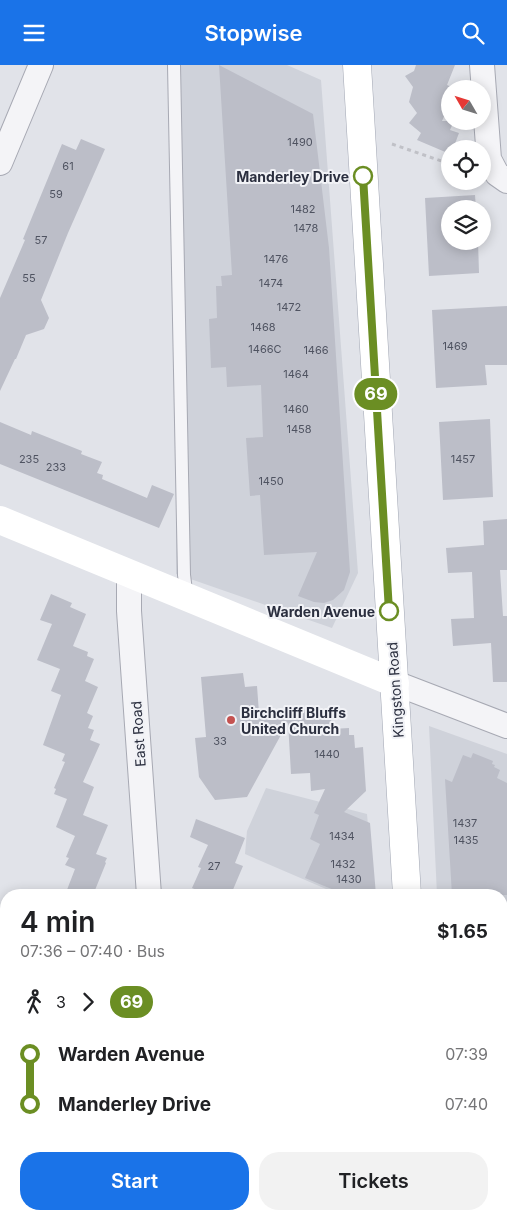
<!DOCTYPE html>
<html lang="en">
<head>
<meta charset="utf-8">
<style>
	:root { --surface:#fff; --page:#f2f2f2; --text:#202124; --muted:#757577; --accent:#1a73e8 }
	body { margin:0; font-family:Inter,sans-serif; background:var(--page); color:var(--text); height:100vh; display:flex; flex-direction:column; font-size:19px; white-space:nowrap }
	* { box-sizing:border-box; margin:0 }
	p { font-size:16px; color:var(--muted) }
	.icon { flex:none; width:28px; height:28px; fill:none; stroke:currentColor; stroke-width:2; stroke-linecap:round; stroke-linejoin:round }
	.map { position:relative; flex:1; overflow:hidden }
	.drawer { position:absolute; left:0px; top:824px; width:508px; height:331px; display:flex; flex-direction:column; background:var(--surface); border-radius:20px 20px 0 0; box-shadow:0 2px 12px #0003 }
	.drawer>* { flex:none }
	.badge { padding:0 10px; border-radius:16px; font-size:18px; line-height:32px }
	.needle { width:32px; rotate:309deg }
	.fabs { position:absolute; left:441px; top:15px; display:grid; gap:10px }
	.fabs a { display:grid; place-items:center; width:50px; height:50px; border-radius:50%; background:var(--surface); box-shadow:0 2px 12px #0003; font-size:25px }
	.map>.badge { position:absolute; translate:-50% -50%; box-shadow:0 0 0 2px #fff }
	.legs { display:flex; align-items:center; gap:8px; height:55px; padding:0 20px; font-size:16px }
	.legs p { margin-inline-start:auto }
	.head { display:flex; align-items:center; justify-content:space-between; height:85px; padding:0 20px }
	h1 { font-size:28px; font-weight:600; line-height:38px }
	.cta { display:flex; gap:10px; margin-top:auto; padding:10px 20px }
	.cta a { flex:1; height:58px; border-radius:20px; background:var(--accent); color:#fff; font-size:20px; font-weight:600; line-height:58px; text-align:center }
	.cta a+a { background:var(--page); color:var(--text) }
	ul { padding:0 20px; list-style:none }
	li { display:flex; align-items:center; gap:18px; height:50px; font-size:19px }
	li i { display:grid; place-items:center; width:8px; height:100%; margin:0 6px; background:currentColor }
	li i::after { content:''; width:12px; height:12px; margin:-6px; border:4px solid; border-radius:50%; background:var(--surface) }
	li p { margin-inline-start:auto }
	li:first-child i { background:linear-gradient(#0000 50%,currentColor 0) }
	li:last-child i { background:linear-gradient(currentColor 50%,#0000 0) }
	header { display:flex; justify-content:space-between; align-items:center; height:65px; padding:0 20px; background:var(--accent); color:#fff; font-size:22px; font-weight:600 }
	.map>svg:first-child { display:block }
</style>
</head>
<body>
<header><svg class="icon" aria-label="menu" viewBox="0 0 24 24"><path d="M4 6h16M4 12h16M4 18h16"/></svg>Stopwise<svg class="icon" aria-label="search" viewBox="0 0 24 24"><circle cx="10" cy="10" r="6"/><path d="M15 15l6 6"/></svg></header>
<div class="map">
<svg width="507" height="1154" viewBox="0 0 507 1154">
	<rect width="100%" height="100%" fill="#e1e3e9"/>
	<path fill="#cfd2da" d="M176,0H287L321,15L358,508L332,563L176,509Z
		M429,661L507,689V1059L501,1057V830H437Z
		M266,723L367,749L374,830H340L245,789L247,766Z"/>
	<path fill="#c4d2c3" d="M501,1057L507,1059V1154H458L457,1149H501Z"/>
	<path fill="#bcbec8" d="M219,0L313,49L329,183L350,507L344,525L333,535L324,538L314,537L298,531L317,487L264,490L260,430L250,431L246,373L263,372L261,320L227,322L226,302L211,303L209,254L217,253L216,221H222L221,211L232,210Z
		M416,0H455L447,20L456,24H450V38L442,56H454L450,65L459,68L453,84H450V89L417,75L421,68L409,58L417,48L409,37L413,22L405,11L414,6Z
		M81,74L105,84L68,168L41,235L49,253L44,264L26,270L16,294H15L0,326V233L25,175L23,174L62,79L76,85Z
		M475,130L476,144H450V176H478L479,208L429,211L425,133Z
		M507,241V300H485L487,320L436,323L432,245Z
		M490,354L493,432L443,435L439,357Z
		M0,357L31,370L32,366L82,386L81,389L102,397L97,408L103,410L102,414L147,433L152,420L174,429L159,463L0,399Z
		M507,454V505H500L503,551H507V617H493L491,578L453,581L451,554L474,553L472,507L448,508L446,483L484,480L483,456Z
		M51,529L72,538L70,542L86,549L73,581L88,587L87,591L94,594L85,616L98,622L87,648L93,651L88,663L94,665L90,675L100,679L83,717L94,722L83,750L108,760L96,789L107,793L105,797L106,798L93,830H65L75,804L65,800L69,793L66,792L75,771L56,762L67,734L54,729L56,724L54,723L65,697L62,696L65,689L43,680L61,630L51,626L60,604L37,595L52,559L40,555Z
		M243,608L245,622L257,621L259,648L330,643L332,664L349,663V670H354L355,683L363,682L366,726L344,747L370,758L376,830H346L305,813L320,779L310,774L319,750L314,748L325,724L311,726L310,708L291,709L288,657L247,732L215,735L199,712L195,673L206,672L201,612Z
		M473,688L493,696L492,699L495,700L494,702L500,705L497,713L507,718V830H452L445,714L452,717L463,690L471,693Z
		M196,754L245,773L235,798L243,801L232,827L226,824L224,830H208L192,823L201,803L198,802L208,780L190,772Z"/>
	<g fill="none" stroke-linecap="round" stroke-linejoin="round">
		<defs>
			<path id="lane" d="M174,0L184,510L187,533"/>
			<path id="street" d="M482,0L489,94L497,109L507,116
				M0,98L41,0
				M129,508V546L149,830
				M395,618L507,661
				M501,930L507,932
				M0,1112L6,1115
				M87,1149L100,1154
				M169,1149V1154"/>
			<path id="primary" d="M357,0L407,830
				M430,1149V1154"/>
		</defs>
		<use href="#lane" stroke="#a7a9b3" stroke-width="14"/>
		<use href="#street" stroke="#a7a9b3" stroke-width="26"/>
		<use href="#primary" stroke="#a1a6b3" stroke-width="29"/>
		<path stroke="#c0c1c7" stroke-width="3" stroke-dasharray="4 4" stroke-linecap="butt" d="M392,79L450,99"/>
		<use href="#lane" stroke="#f4f4f7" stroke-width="12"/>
		<use href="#street" stroke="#f4f4f7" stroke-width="24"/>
		<path stroke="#fff" stroke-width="28" d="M0,455L395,618"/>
		<use href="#primary" stroke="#fff" stroke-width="28"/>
	</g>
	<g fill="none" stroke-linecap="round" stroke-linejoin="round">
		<defs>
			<path id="line-1" d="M363,111L389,546"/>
		</defs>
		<use href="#line-1" stroke="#fff" stroke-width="11"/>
		<use href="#line-1" stroke="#6b8e23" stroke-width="8"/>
	</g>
	<g fill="#fff" stroke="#6b8e23" stroke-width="2.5">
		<circle cx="363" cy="111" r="9"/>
		<circle cx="389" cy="546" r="9"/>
	</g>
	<circle fill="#c45250" stroke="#f1f2f6" stroke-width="2" cx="231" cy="655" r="5"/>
	<g text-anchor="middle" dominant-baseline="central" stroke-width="4" stroke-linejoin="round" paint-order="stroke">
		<g font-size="11" fill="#4f5361">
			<text x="300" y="77">1490</text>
			<text x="68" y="101">61</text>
			<text x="56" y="129">59</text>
			<text x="303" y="144">1482</text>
			<text x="306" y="163">1478</text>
			<text x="41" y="175">57</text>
			<text x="276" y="194">1476</text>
			<text x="29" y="213">55</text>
			<text x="271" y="218">1474</text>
			<text x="289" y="242">1472</text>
			<text x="263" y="262">1468</text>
			<text x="455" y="281">1469</text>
			<text x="265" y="284">1466C</text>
			<text x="316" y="285">1466</text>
			<text x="296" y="309">1464</text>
			<text x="296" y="344">1460</text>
			<text x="299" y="364">1458</text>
			<text x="29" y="394">235</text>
			<text x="463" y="394">1457</text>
			<text x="56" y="402">233</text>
			<text x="271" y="416">1450</text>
			<text x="220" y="676">33</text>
			<text x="327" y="689">1440</text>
			<text x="465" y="758">1437</text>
			<text x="342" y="771">1434</text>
			<text x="466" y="775">1435</text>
			<text x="343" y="799">1432</text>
			<text x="214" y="801">27</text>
			<text x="349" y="814">1430</text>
		</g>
		<g font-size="14" font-weight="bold" fill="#2b2f3f" stroke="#f1f2f6" text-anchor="end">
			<text x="349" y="111">Manderley Drive</text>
			<text x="375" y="546">Warden Avenue</text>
		</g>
		<g font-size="14" fill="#2b2f3f" stroke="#f1f2f6">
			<text transform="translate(395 625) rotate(-94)">Kingston Road</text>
			<text transform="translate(138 669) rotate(-94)">East Road</text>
		</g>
		<g font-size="14" font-weight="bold" fill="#2b2f3f" stroke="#f1f2f6" text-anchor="start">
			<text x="241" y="647">Birchcliff Bluffs<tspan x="241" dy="16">United Church</tspan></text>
		</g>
	</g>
</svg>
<div class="fabs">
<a><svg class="needle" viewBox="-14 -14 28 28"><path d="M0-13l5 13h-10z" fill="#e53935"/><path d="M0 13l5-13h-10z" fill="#757577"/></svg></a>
<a><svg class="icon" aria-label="locate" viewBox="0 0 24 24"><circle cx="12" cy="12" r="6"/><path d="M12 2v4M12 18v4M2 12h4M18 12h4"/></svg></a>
<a><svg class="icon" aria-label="layers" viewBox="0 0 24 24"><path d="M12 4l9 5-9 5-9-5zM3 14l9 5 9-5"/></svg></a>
</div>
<b class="badge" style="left:376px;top:329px;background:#6b8e23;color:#fff">69</b>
<section class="drawer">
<div class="head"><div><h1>4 min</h1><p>07:36 – 07:40 · Bus</p></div><b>$1.65</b></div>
<div class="legs"><svg class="icon" aria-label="walk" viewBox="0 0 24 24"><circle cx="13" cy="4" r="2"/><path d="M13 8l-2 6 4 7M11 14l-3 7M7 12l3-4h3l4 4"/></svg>3<svg class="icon" aria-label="forward" viewBox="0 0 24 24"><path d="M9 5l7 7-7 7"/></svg><b class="badge" style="background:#6b8e23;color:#fff">69</b></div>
<ul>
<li><i style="color:#6b8e23"></i><b>Warden Avenue</b><p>07:39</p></li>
<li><i style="color:#6b8e23"></i><b>Manderley Drive</b><p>07:40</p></li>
</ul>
<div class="cta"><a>Start</a><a>Tickets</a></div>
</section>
</div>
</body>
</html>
